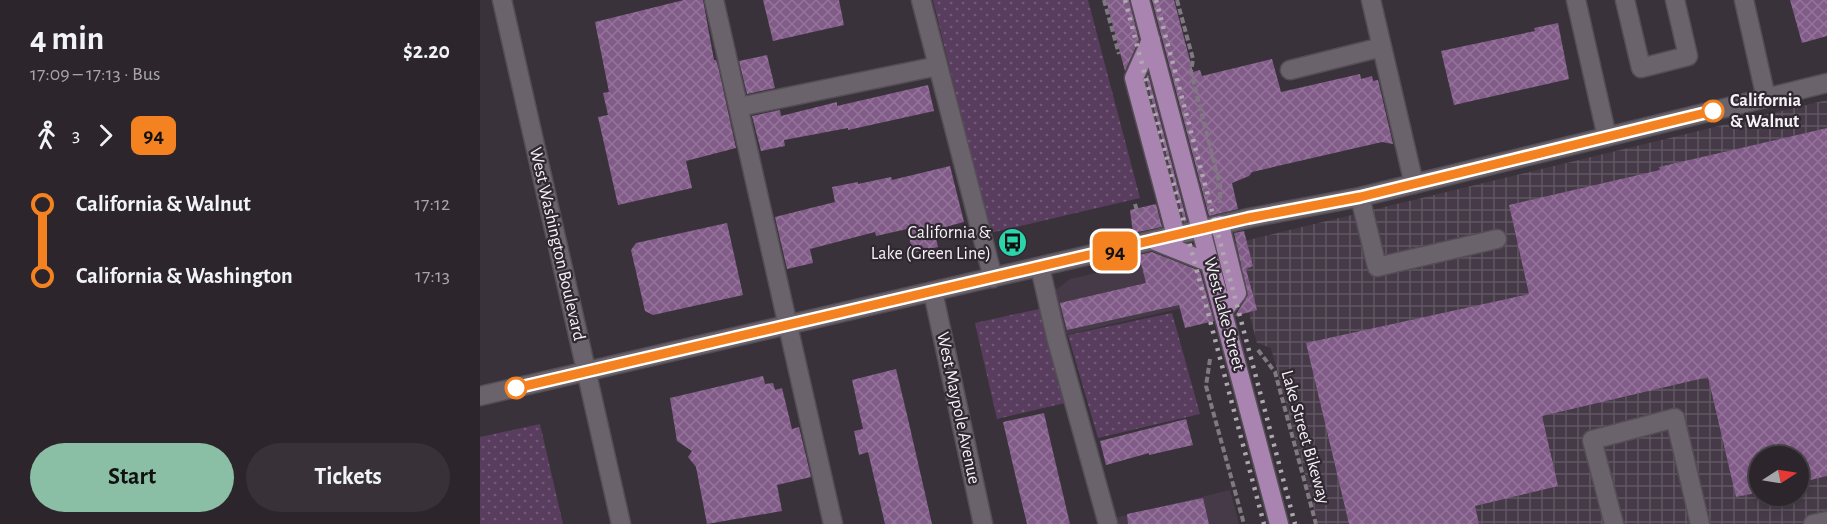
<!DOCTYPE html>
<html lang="en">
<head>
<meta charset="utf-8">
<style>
	:root { --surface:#2c262c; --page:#383238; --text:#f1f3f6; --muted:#a6a5a9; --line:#484348; --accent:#8abfa5 }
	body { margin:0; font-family:"Alegreya Sans",sans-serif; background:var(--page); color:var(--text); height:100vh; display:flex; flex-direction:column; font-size:22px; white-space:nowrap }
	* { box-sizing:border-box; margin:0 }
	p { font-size:20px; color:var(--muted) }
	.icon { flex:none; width:33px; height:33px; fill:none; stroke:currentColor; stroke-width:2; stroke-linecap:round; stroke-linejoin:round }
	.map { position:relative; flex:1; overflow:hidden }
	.details { display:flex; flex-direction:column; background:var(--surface); width:480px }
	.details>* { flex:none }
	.badge { padding:0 12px; border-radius:9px; font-size:21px; line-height:39px }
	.needle { width:39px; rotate:78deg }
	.buttons { position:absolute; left:1269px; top:446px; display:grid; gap:12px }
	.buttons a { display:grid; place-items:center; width:60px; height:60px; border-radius:50%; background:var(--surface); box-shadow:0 3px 9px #0003,0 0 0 2px var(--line); font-size:30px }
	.map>.badge { position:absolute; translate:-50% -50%; box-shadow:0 0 0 3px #fff }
	.legs { display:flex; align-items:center; gap:9px; height:66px; padding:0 30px; font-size:20px }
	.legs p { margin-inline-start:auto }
	.head { display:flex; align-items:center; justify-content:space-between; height:102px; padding:0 30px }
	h1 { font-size:33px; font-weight:700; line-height:45px }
	.primary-button { display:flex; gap:12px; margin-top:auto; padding:12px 30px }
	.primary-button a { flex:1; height:69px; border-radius:36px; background:var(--accent); color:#111; font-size:24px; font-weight:700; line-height:69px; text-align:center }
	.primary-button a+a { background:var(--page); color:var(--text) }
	ul { padding:0 30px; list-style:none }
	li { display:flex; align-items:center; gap:21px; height:72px; font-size:22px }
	li i { display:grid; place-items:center; width:9px; height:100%; margin:0 8px; background:currentColor }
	li i::after { content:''; width:15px; height:15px; margin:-8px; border:4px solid; border-radius:50%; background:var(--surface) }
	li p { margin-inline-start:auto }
	li:first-child i { background:linear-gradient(#0000 50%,currentColor 0) }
	li:last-child i { background:linear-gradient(currentColor 50%,#0000 0) }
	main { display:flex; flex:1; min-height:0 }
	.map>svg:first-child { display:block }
</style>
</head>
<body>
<main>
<section class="details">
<div class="head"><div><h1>4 min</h1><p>17:09 – 17:13 · Bus</p></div><b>$2.20</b></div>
<div class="legs"><svg class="icon" aria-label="walk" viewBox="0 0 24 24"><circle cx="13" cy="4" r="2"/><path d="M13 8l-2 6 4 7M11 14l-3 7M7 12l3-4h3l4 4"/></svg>3<svg class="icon" aria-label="forward" viewBox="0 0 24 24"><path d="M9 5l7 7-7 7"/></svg><b class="badge" style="background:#f58220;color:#111">94</b></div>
<ul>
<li><i style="color:#f58220"></i><b>California &amp; Walnut</b><p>17:12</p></li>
<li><i style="color:#f58220"></i><b>California &amp; Washington</b><p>17:13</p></li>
</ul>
<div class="primary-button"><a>Start</a><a>Tickets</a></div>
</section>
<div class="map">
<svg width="1347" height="524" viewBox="0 0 1347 524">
	<defs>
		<pattern id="industrial-grid" width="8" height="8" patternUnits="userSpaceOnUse" patternTransform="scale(1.5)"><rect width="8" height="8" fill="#463a48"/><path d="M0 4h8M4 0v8" fill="none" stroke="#615763"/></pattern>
		<pattern id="grass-dots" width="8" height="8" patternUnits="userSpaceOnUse" patternTransform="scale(1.5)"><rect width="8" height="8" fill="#593d5e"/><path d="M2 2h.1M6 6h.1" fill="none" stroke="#725a76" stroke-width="1.8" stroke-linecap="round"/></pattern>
		<pattern id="building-cross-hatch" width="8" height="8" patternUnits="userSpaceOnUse" patternTransform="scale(1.5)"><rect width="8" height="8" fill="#815c88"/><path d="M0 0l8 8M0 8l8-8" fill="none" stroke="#94749a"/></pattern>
	</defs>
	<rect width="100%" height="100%" fill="#3a323b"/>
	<path fill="#463a48" d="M696,255L704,259L715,305L576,337L566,292L579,288L590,279Z
		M750,490L759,524H628L626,520Z"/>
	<path fill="url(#industrial-grid)" fill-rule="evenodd" d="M1347,100V524H838L791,348L777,343L752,249L756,243ZM1280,456H1318V495H1280Z"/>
	<path fill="url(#grass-dots)" d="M453,0H608L660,198L510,233Z
		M559,309L585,403L517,419L495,323Z
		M692,313L720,414L618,438L588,335Z
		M60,424L83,524H0V437Z"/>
	<path fill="url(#building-cross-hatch)" d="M204,0H223L234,60H236L238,66L256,148L206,161L212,188L138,205L118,117L128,115L123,93L129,92L115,22Z
		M283,0H359L364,25L293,41Z
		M626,0H649L659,40L645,71Z
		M672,0H694L713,72L720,70L722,76L792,59L801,92L880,74L881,79L892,76L893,81L898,80L913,144L902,142L772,172L769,176L752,183L758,209L729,216Z
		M1310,0H1347V36L1322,43Z
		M1078,23L1089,79L974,105L961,51L1055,31L1054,28Z
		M287,55L295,88L267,94L259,61Z
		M668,74L707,221L704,222L666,79Z
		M448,85L454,111L368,130V128L304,140L305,146L281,151L272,116L300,110L301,116L357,102V106Z
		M1347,128V476L1318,483V456H1280V492L1256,497L1228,377L1062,416L1078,486L995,506L999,524H869L826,343L1049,294L1029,205L1180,170L1179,167Z
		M470,166L484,222L454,230L458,247L433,253L427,229L396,236L395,232L330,249L333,263L307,269L295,217L355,202L352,187L378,182V184L411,177L412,180Z
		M676,204L682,227L653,233L650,210Z
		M247,223L263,295L173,315L165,311L151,250L156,243Z
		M764,231L773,266L766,269L777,310L755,316L768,295L754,233Z
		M672,252L720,271L734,321L705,328L699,305L587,330L580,303L666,283L659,255Z
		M416,369L428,419L452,524H405L388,452L379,455L374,431L383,429L372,380Z
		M283,376L285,384L293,383L295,390L302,388L312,429L319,427L331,477L297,485L302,511L227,524L216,467L208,457L212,451L197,441L190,398Z
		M564,413L569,435L590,524H547L539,491L523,422Z
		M706,419L713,445L669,455V453L626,465L620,441Z
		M723,498L729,524H648L647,514Z"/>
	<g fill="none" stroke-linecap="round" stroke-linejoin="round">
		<defs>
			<path id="minor" d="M22,0L141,524
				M234,0L353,524
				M441,0L513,278
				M891,0L934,184
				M1096,0L1127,137
				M1145,0L1161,68L1208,56L1195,0
				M1264,0L1286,98
				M810,70L902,47
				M259,107L458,66
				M880,197L897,267L1017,239
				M560,267L576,337L628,524
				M453,292L503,524
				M0,396L769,218L880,197L1347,83
				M1134,524L1112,440L1195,418L1220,524
				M1333,524L1347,521"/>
			<path id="major" d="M660,0L799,524
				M671,40L654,78L696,236
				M740,225L757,293L743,311
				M675,241L730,263"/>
		</defs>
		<use href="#minor" stroke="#544e55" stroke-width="21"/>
		<use href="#major" stroke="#544e55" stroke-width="21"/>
		<path stroke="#807981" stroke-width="4" stroke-dasharray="6 3" stroke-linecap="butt" d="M624,0L639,54
			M697,0L713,59L711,72L740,185V203
			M655,204L658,214
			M778,350L795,372L836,524
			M730,359L726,386L764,524"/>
		<use href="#minor" stroke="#6b636c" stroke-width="18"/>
		<use href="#major" stroke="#aa84b0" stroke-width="18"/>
		<path stroke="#aea8af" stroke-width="4.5" stroke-dasharray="3 6" stroke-linecap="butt" d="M645,0L784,524
			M676,0L815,524"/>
	</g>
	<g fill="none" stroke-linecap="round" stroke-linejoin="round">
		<defs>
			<path id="line-1" d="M36,388L768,218L880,197L1233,111"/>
		</defs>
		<use href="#line-1" stroke="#fff" stroke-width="14"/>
		<use href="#line-1" stroke="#f58220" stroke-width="9"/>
	</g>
	<defs>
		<symbol id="bus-disc" viewBox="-11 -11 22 22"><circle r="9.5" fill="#2bd5ac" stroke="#302831"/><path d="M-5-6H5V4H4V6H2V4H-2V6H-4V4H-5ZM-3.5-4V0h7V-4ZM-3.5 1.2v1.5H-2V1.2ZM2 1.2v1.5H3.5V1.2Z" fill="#111"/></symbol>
	</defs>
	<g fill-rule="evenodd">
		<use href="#bus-disc" x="516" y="226" width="33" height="33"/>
	</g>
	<g fill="#fff" stroke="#f58220" stroke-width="3">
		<circle cx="1233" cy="111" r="10"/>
		<circle cx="36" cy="388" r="10"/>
	</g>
	<g text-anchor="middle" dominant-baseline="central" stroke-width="4.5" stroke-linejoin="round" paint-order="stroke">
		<g font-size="18" font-weight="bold" fill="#f7f2f8" stroke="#302831" text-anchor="start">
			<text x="1250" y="101">California<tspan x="1250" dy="21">&amp; Walnut</tspan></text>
		</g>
		<g font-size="18" fill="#f7f2f8" stroke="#302831" text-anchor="end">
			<text x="511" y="233">California &amp;<tspan x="511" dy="21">Lake (Green Line)</tspan></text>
		</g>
		<g font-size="18" fill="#f7f2f8" stroke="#302831">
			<text transform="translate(77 244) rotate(77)">West Washington Boulevard</text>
			<text transform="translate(744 314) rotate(75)">West Lake Street</text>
			<text transform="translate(478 408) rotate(78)">West Maypole Avenue</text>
			<text transform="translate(825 437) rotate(74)">Lake Street Bikeway</text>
		</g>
	</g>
</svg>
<div class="buttons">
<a><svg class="needle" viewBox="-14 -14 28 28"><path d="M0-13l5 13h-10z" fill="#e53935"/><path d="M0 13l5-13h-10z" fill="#a6a5a9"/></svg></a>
</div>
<b class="badge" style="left:635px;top:251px;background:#f58220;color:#111">94</b>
</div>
</main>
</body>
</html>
